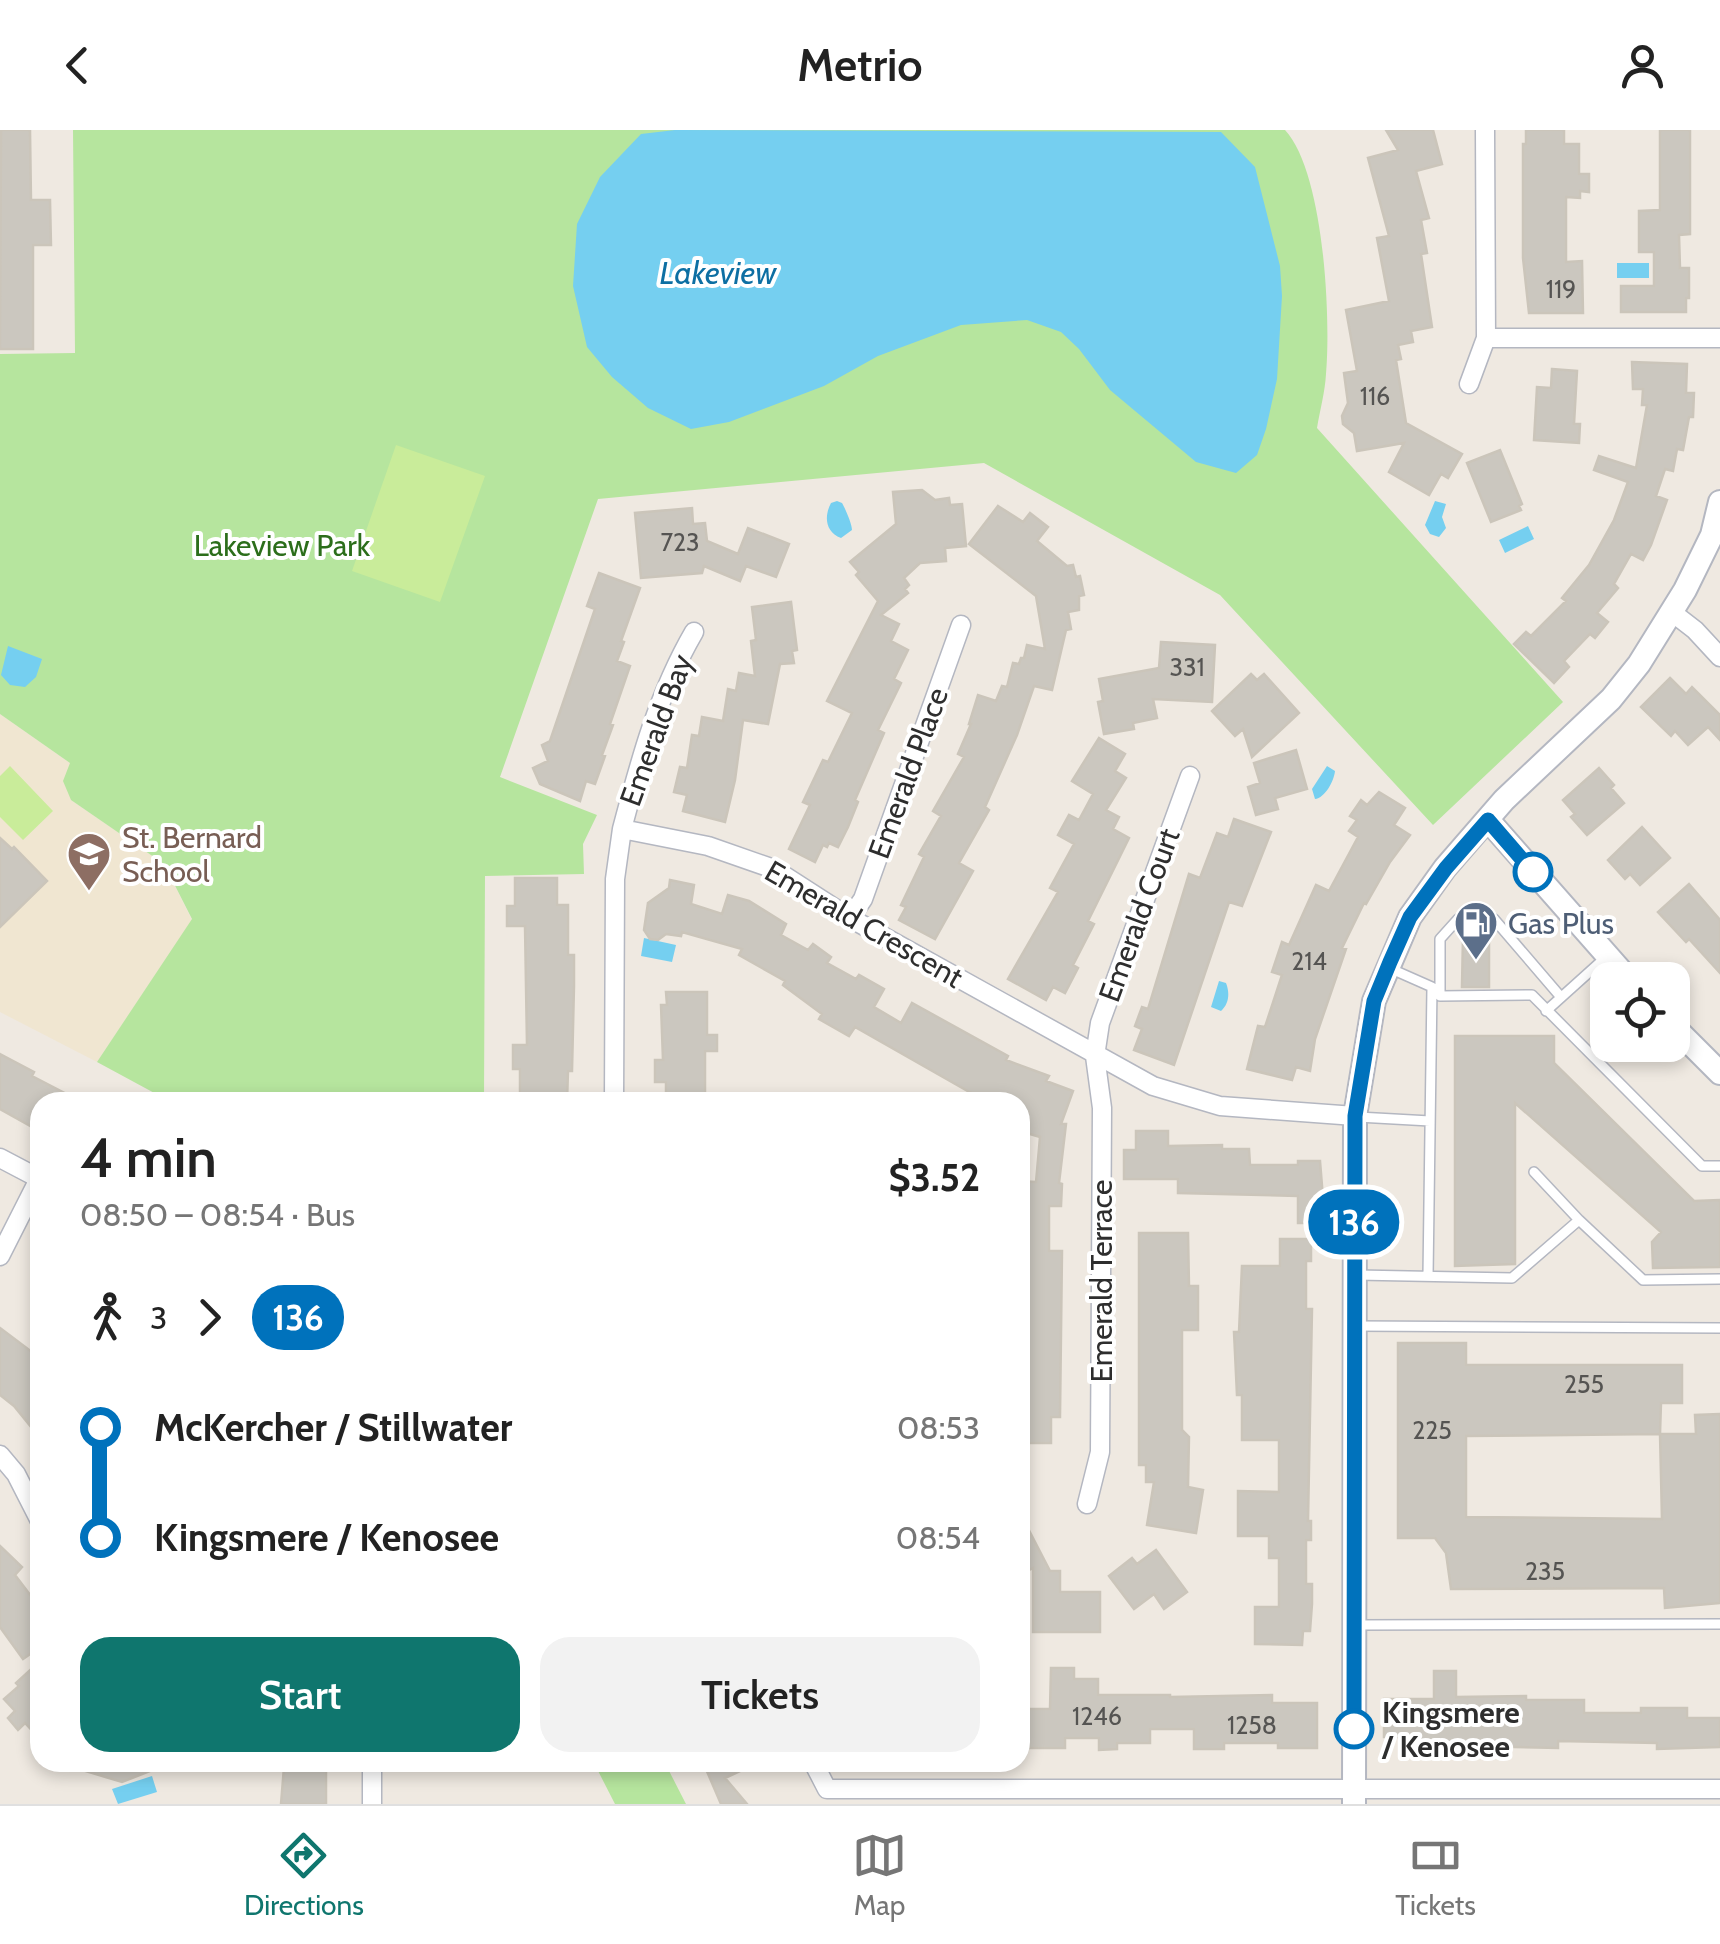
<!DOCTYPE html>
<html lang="en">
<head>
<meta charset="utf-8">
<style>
	:root { --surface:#fff; --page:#f2f2f2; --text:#222; --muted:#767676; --line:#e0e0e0; --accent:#0f766e }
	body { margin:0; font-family:Cabin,sans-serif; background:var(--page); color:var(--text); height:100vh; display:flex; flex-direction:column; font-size:38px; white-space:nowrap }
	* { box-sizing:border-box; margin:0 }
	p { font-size:32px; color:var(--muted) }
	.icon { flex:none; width:55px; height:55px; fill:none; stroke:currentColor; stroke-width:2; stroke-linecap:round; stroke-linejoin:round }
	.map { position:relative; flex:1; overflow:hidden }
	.sheet { position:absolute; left:30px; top:962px; width:1000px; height:680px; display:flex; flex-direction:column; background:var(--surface); border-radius:30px; box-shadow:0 5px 15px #0003 }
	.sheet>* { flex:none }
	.badge { padding:0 20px; border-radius:32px; font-size:35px; line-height:65px }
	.buttons { position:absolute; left:1590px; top:832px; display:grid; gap:20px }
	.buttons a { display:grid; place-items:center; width:100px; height:100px; border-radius:20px; background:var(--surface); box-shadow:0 5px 15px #0003; font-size:50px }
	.map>.badge { position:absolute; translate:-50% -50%; box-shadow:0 0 0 5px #fff }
	.legs { display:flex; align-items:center; gap:15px; height:110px; padding:0 50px; font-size:32px }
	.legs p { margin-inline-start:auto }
	.headline { display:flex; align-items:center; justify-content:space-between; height:170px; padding:0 50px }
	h1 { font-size:55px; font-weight:600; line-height:75px }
	.primary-button { display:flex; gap:20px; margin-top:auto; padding:20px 50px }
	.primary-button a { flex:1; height:115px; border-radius:30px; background:var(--accent); color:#fff; font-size:40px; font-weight:600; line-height:115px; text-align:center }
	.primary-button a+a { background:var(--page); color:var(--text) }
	ul { padding:0 50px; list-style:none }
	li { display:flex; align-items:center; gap:35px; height:110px; font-size:38px }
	li i { display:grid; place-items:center; width:15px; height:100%; margin:0 12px; background:currentColor }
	li i::after { content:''; width:25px; height:25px; margin:-12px; border:8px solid; border-radius:50%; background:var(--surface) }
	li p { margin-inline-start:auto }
	li:first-child i { background:linear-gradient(#0000 50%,currentColor 0) }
	li:last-child i { background:linear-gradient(currentColor 50%,#0000 0) }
	header { display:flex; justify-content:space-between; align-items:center; height:130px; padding:0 50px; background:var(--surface); font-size:45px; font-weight:600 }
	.dock { display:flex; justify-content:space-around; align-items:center; height:140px; border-top:2px solid var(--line); background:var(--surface); font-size:28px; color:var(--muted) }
	.dock a { display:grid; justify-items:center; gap:5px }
	.dock .active { color:var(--accent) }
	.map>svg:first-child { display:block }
</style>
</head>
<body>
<header><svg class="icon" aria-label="back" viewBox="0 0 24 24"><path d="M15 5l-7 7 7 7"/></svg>Metrio<svg class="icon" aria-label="person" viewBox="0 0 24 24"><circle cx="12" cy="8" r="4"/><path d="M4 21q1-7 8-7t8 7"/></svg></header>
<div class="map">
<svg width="1720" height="1674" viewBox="0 0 1720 1674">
	<rect width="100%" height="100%" fill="#efe9e1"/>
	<path fill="#f0e6d1" d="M0,584L70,633L71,670L164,734L192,790L97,932L0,882Z"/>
	<path fill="#b6e59e" d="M73,0H1285C1324,42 1331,187 1326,244C1325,262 1320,280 1317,298L1563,572L1433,695L1220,465L984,333L598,369L500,647L597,685L583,714L584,744L485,746L484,972H171L97,932L192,789L164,734L71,670L63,651L70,633L0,584V224L75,223Z
		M594,1633H665L686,1674H615Z"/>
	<path fill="#c9ec9a" d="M396,315L485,346L440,472L352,441Z
		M10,636L53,681L23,710L0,687V646Z"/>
	<path fill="#75cff0" d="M675,0L1221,2L1255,37L1280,136L1282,166L1277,249L1266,299L1257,325L1236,343L1196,332L1110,260L1079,219L1061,202L1027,190L961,195L878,226L824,256L729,292L691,299L648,278L612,247L587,217L573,156L577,94L600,47L641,4Z
		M1617,133H1649V148H1617Z
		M837,371L842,373C845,378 852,394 852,400L841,408C825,402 824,386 831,373Z
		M1435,371L1446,374L1442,387L1446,398L1439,407L1430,404L1425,395Z
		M1528,396L1534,409L1505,423L1499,410Z
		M8,516L42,529L36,547L25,557L10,555L1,545Z
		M1327,636L1335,641C1334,651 1325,668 1315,669L1312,659Z
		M644,808L676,815L672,832L641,826Z
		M1219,851L1226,853C1230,863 1229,874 1221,881L1211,877Z
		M152,1646L157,1662L118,1674L112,1659Z"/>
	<path fill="#cbc7bf" stroke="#cbc5ba" stroke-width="2.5" fill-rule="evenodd" d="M1,0H30L31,70H50L51,115H33V219H0Z
		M1386,0H1433L1442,34L1416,41L1429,88L1421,90L1427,123L1421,124L1432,197L1411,201L1413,212L1398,215L1401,229L1396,230L1406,293L1462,324L1448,348L1441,344L1429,365L1389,342L1404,313L1357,321L1354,303L1343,294L1342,286L1348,273L1344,243L1357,241L1346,180L1389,171L1377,108L1389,106L1368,28L1398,20Z
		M1526,0H1564V14H1579V44H1589V62L1580,61V68L1566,67V132L1582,131L1583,183H1529L1523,128V14H1526Z
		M1660,0H1690V104L1679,105L1680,138H1689V168H1686V182H1621V156H1654V122H1639V81L1660,80Z
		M1632,232L1687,234L1686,263H1694L1693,287H1689L1683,320L1677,319L1673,341L1665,339L1656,366L1667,370L1651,415L1643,430L1631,424L1614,454L1618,458L1597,483L1608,492L1595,508L1590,504L1564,531L1569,537L1554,553L1514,514L1526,502L1531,506L1566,471L1562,468L1589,435L1614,390L1628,352L1594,340L1599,326L1636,338L1647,275H1642L1643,259H1633Z
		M1552,239L1577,241L1574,294H1580L1579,313L1534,310L1537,257L1551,258Z
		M1500,320L1522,374L1519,376L1521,380L1491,392L1467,333Z
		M922,360L935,370L949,368L950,375L962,374L966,416L945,418L946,431L920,433L904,448L909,455L905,459L908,463L881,485L899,494L891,511L908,520L894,549L901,553L878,600L884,603L855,670L858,672L848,697L838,717L829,713L827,717L823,715L815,732L789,719L810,675L803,672L823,630L828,632L852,583L827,571L878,471L856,445L859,442L850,432L896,394L893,362Z
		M998,376L1023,392L1030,383L1048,397L1037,411L1067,436L1073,435L1076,447L1080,446L1084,465L1079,466V480L1068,482L1071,499L1066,500L1052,560L1034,556L1017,605L985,677L989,680L959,733L973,741L935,809L899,790L906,777L901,775L924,727L919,724L941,686L933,681L964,627L958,624L971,594H969L978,565L996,571L1002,556L1007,557L1013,533L1019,534L1021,528H1024L1027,515L1045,519L1036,466L969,414Z
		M692,378L693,394L705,393L707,411L738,424L748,398L789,414L776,447L746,436L740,451L704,436L702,443L641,448L635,383Z
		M599,443L640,458L621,511L624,512L617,531L630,536L610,594L613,595L602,625L605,626L595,654L586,651L580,671L540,654L533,638L548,631L542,615L550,611L595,479L587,476Z
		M791,472L797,520L792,521L794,533L780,534L768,594L743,590L735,650L725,692L683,681L687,665L674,662L680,637L687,638L692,605L699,606L702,587L723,591L728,559L736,561L739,543L755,546L751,511L756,510L752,477Z
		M1161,512L1215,515L1212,572L1153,569L1157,588L1133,593L1134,599L1104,604L1098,572L1103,571L1099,549L1159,538Z
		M1251,544L1257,550L1264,544L1299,583L1252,627L1243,599L1235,606L1212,581Z
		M1670,548L1686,564L1692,557L1720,585V610L1708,597L1688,615L1675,601L1671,606L1641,577Z
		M1099,608L1125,624L1115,641L1126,648L1106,680L1119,687L1113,699L1129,708L1088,791L1094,794L1073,835L1078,838L1065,863L1053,857L1046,870L1008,849L1058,762L1050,758L1074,714L1058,705L1069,685L1079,690L1093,664L1072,651Z
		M1296,620L1307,659L1275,668L1278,679L1256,685L1248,657L1260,653L1254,633Z
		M1599,638L1614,655L1611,658L1624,673L1587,705L1571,687L1575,684L1563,670Z
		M1379,662L1405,678L1394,695L1410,705L1390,732L1366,774L1364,773L1342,818L1346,819L1315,909L1310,941L1296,937L1292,950L1247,939L1258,896L1265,897L1282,845L1272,842L1282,812L1289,815L1316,755L1329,761L1358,707L1349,701L1357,690L1350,686L1361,670L1367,675Z
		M1234,689L1271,702L1242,776L1229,772L1174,935L1134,920L1142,899L1135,896L1142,877L1148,879L1189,744L1200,748L1217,703L1228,707Z
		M1642,697L1670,728L1640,755L1630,744L1625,749L1608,730Z
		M0,708L12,719L14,717L47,751L0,797Z
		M515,748H557V775H568V825H574V856L572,941H568L567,972H531V964H520V939H513V915H527L525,796H507V776H515Z
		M670,750L694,755L691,774L722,784L728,765L749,771L786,794L781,805L808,820L813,814L831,827L827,833L856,849L859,845L884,859L874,877L901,893L912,873L1008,926L1006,930L1049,946L1046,951L1073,961L1061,994H1066L1059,1053L1062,1054L1061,1076H1049V1121H1062L1060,1287H1051V1313H1020V1051L1036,1052L1040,1007L1020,1001V972H987L855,897L849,906L819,889L822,884L783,855L785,851L739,825L742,819L682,802L681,806L666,804L658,810L650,809L644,800L648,773L669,758Z
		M1689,754L1720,790V843L1689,809L1686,812L1658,782Z
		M1463,806H1489V857H1462Z
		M666,862H707V905H717V921H705V972H666V952H655V930H663L661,875H667Z
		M1455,906H1554V933L1694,1071L1720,1070V1137L1653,1138L1652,1112L1661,1102L1515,973V1134L1455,1136Z
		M0,924L34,942L32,946L82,972H40V987L34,998L0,979Z
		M1136,1001H1168V1016L1222,1015V1019H1249L1250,1035H1298V1031H1320L1325,1093H1298V1066L1178,1063V1049H1124V1020H1136Z
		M1139,1103H1188L1189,1156H1198V1200H1182V1300L1189,1307L1188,1357L1203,1360L1196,1403L1147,1395L1154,1352H1146V1335H1139Z
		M1280,1109H1311V1131H1306V1179H1312L1308,1391H1311V1410H1306V1454H1312V1474L1310,1501H1303L1302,1515L1255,1514V1477H1279V1428H1269V1406H1238V1361L1279,1362V1310H1242V1265H1237L1234,1202H1239L1242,1136H1280Z
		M0,1198L40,1228V1308L14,1276L0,1265Z
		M1398,1213H1466V1235H1682V1273H1661L1660,1304H1696L1695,1285L1720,1284V1473L1665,1478L1664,1458L1451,1459L1446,1423L1435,1408H1398ZM1660,1304L1662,1389L1466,1387V1306Z
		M1020,1383L1050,1441H1060V1462H1100V1502H1033V1438L1020,1445Z
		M0,1416L22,1437L15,1445L40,1478V1517L23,1529L0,1497Z
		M1156,1420L1187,1462L1164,1479L1154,1464L1134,1479L1109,1446L1132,1428L1137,1434Z
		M40,1531V1609L25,1593L18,1600L8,1588L15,1581L4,1569L19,1556L16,1553Z
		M1051,1538H1074V1549H1098V1565H1170V1567L1272,1565V1573H1317V1618H1278V1613H1224V1619H1194V1599H1150V1613H1117V1619L1099,1620V1608H1065V1618H1020V1579H1050Z
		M1434,1541H1456V1567L1526,1566V1570H1584V1583H1641V1578H1687V1588H1720V1617L1657,1619V1613L1558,1611V1618L1462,1616V1618L1405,1619V1607H1384V1569H1434Z
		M73,1632H168V1634L122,1652L72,1637Z
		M703,1632H759L725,1648L747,1674H721Z
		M284,1637H326V1674H281Z"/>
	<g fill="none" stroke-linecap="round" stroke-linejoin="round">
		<defs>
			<path id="lane" d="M1389,838L1432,857
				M1440,866V809L1458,789H1494L1560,866
				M1546,881L1606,827
				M1358,987L1430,991
				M1534,1042L1579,1090
				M1357,1145L1512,1148L1579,1090L1643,1150L1720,1149
				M1428,1146L1432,857L1440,866L1532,865L1702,1036H1720
				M1356,1196L1720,1198
				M1358,1495L1720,1494"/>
			<path id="street" d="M1485,0L1486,208H1720
				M1469,254L1486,208
				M1673,483L1695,500L1720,527
				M622,699C640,631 658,564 694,502
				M850,788L863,769L961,495
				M614,972L615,749L622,699L708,716L774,739L850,788L1153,956L1220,976L1355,986
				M0,1028L40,1049
				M0,1126L39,1049
				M0,1325L16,1344L40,1391
				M1087,1374L1100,1322L1102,978L1095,926L1100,893L1190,646
				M372,1632V1674
				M813,1632L827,1659H1720"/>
			<path id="secondary" d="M1488,690L1629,850
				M1672,895L1720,943
				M1354,1674L1355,986L1374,871L1410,787L1445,738L1504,670L1611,569L1639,534L1685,460L1712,405L1720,372"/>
		</defs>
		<use href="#lane" stroke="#b4b7c1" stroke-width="12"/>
		<use href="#street" stroke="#b4b7c1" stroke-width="21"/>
		<use href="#secondary" stroke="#b4b7c1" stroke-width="26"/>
		<use href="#lane" stroke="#fff" stroke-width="9"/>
		<use href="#street" stroke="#fff" stroke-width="18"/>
		<use href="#secondary" stroke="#fff" stroke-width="22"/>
	</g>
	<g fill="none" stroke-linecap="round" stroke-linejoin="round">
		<defs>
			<path id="line-1" d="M1354,1599L1355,986L1374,871L1390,832L1410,787L1446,738L1488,690L1533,742"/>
		</defs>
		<use href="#line-1" stroke="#fff" stroke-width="22"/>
		<use href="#line-1" stroke="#0072bc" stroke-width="15"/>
	</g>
	<defs>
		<symbol id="school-pin" viewBox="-11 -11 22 30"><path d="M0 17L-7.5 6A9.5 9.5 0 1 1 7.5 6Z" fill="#8d6e63" stroke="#fff"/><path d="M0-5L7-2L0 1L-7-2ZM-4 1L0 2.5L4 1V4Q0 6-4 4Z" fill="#fff"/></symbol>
		<symbol id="fuel-pin" viewBox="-11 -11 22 30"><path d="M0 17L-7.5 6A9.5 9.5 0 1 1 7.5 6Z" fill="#5c6f8a" stroke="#fff"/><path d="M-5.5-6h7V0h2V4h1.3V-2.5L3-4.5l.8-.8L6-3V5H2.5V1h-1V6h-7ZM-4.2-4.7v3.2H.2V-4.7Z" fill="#fff"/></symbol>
	</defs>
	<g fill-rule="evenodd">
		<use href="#school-pin" x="64" y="699" width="50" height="68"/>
		<use href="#fuel-pin" x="1451" y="768" width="50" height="68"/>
	</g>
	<g fill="#fff" stroke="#0072bc" stroke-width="5">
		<circle cx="1533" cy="742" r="18"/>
		<circle cx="1354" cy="1599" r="18"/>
	</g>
	<g text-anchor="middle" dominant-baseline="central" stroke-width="8" stroke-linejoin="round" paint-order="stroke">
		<g font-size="25" fill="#555452">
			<text x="1561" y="159">119</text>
			<text x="1375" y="266">116</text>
			<text x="680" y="412">723</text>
			<text x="1187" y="537">331</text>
			<text x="1309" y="831">214</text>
			<text x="1584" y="1254">255</text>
			<text x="1432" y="1300">225</text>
			<text x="1545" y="1441">235</text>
			<text x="1097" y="1586">1246</text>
			<text x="1252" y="1595">1258</text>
		</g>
		<g font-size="30" fill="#2c6e1b" stroke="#fff">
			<text x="282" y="415">Lakeview Park</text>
		</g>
		<g font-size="30" fill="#2e2e2e" stroke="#fff">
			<text transform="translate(656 600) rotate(-70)">Emerald Bay</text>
			<text transform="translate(908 643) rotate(-70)">Emerald Place</text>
			<text transform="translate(1139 785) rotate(-70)">Emerald Court</text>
			<text transform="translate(864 794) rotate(30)">Emerald Crescent</text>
			<text transform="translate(1101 1151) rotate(-90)">Emerald Terrace</text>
		</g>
		<g font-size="30" fill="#785e54" stroke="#fff" text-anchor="start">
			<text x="122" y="707">St. Bernard<tspan x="122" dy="34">School</tspan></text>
		</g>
		<g font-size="30" fill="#4e5e75" stroke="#fff" text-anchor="start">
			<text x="1508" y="793">Gas Plus</text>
		</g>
		<g font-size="30" font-weight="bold" fill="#2e2e2e" stroke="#fff" text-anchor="start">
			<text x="1382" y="1582">Kingsmere<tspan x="1382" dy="34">/ Kenosee</tspan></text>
		</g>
		<g font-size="32" font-style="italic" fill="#0d6fa3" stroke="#fff">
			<text x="718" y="142">Lakeview</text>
		</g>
	</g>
</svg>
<div class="buttons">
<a><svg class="icon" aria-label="locate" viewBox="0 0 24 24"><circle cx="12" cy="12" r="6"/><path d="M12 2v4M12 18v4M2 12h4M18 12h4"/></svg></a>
</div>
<b class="badge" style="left:1354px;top:1092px;background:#0072bc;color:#fff">136</b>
<section class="sheet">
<div class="headline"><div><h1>4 min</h1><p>08:50 – 08:54 · Bus</p></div><b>$3.52</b></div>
<div class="legs"><svg class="icon" aria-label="walk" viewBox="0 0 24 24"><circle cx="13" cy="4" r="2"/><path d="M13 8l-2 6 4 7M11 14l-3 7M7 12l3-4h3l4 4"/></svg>3<svg class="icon" aria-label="forward" viewBox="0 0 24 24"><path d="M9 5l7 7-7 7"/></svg><b class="badge" style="background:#0072bc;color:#fff">136</b></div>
<ul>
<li><i style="color:#0072bc"></i><b>McKercher / Stillwater</b><p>08:53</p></li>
<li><i style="color:#0072bc"></i><b>Kingsmere / Kenosee</b><p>08:54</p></li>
</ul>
<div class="primary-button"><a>Start</a><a>Tickets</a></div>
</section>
</div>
<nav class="dock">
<a class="active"><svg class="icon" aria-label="directions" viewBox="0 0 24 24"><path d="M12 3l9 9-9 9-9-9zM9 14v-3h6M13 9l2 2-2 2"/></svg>Directions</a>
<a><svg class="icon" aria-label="map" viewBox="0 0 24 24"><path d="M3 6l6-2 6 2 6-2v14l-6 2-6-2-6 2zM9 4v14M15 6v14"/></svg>Map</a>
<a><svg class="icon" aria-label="tickets" viewBox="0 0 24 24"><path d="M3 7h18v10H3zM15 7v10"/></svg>Tickets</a>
</nav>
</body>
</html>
